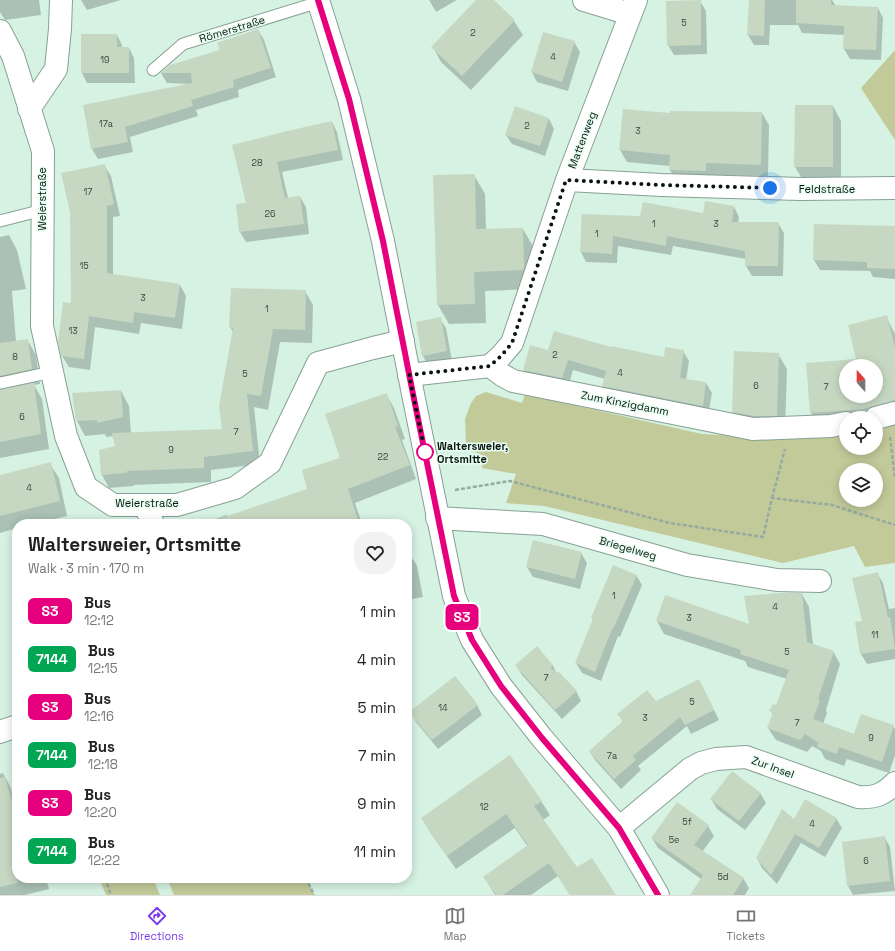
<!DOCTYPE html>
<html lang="en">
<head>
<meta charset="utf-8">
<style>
	:root { --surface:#fff; --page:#f2f2f2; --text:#222; --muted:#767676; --line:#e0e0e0; --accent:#7c3aed }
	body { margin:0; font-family:"Space Grotesk",sans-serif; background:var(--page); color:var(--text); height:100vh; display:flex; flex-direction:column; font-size:15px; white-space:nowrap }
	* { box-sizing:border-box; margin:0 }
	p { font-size:13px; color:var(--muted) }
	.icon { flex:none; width:22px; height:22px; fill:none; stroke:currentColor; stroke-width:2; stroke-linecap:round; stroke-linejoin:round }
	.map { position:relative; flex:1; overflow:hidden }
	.drawer { position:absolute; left:12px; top:519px; width:400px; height:364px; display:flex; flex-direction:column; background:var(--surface); border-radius:16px; box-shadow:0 2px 10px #0003 }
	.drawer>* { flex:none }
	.badge { padding:0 8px; border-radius:6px; font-size:14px; line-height:26px }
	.needle { width:26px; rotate:339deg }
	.controls { position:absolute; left:839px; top:359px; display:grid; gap:8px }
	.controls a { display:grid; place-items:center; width:44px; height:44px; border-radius:50%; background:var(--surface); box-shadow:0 2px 10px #0003; font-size:20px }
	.you { position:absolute; width:20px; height:20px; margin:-10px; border:3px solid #fff; border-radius:50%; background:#1a73e8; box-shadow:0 0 0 6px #1a73e833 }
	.map>.badge { position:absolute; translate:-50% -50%; box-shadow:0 0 0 2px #fff }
	.round { display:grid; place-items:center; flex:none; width:42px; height:42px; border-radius:16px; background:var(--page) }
	.headline { display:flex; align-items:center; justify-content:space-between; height:68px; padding:0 16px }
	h1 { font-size:19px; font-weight:600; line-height:30px }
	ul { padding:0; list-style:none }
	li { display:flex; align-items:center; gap:12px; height:48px; padding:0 16px }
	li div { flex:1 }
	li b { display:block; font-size:15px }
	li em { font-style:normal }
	li .badge { min-width:44px; font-weight:700; text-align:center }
	.menu { display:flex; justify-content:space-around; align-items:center; height:56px; border-top:1px solid var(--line); background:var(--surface); font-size:11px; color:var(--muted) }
	.menu a { display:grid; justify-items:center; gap:2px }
	.menu .current { color:var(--accent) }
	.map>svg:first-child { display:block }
</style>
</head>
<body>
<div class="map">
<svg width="895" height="895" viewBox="0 0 895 895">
	<rect width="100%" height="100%" fill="#d6f2e3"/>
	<path fill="#c2ca9a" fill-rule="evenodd" d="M895,50V140L861,88Z
		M486,392L522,403L525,394L702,434L777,438L846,430V448H876V426L895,422V563L865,567L854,546L783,563L544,506L506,503L516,474L482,468L484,456L468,448L466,444L465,419L471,403L476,396ZM846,470H876V500H846Z
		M99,878H153L160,895H106Z
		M167,878H306L314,895H174Z"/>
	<path fill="#0003" fill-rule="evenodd" d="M0,0H39L41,15L5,20L0,12Z
		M81,0H121L87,10Z
		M429,0H457L436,12Z
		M478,0H493L514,21L523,35L471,90L441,62L433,47Z
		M750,0H832L836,6L878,8L883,18L881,60L850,59L844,49L845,35L802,33L798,25H770L769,45H754L748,35Z
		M700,1L706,11L707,54L674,55L668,45Z
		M258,30L264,40L276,77L238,90L239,97L196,110L198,116L130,137L133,152L98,159L92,149L84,106L192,84L167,83L161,73L170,66L221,50Z
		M117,35L122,45V48H129L134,58L135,83H87L82,73Z
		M574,42L580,52L568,91L537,82L532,72Z
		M833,106L841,121V182H804L795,167Z
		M762,113L769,125L768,176L712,175V182H677L670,170V166L627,162L620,150L671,114Z
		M549,119L554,129L545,156L512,144L506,135Z
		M332,122L337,132L343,160L282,172L288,198L300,197L306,207L309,234L246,242L240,232L237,205L247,203L234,145Z
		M104,165L111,176L120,216L113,217V275L180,285L186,296L182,329L141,323L139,334L95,327L90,370L69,367L62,356L72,305Z
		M474,175L485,194L486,230L523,229L534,248V289L485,291L486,323L449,324L438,305Z
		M734,207L739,217L738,223H778L784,233L783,276H752L746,266V259L673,246L671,255L618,246L617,263L586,262L581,252L582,215L641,217L704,214Z
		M895,227V279L873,277L870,271L820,270L814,260Z
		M9,235L17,250L26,289L12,291L16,342L28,341L36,355L40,384L34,385L42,399L49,449L0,458V237Z
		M305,291L313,305L312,343L280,342L268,410L254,407L260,464L211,470V482L134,485V486L109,488L102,475L117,447L114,436L106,437L105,434L85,436L77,421L121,391L129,406L131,433L223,430L233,332L230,327Z
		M886,316L895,334V415L876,418H846L818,426L811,413L807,364L858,360ZM846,366H876V396H846Z
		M440,319L446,328L452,361L428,365L423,356Z
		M611,349L664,359L683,351L689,361L686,380L706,383L712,393L708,416L609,396L603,386L605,379L573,370L568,388L530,380L524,370L549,351Z
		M778,354L787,369L785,430L742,427L733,412Z
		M386,394L394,408L405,439L402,440L416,479L355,503L362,524H202L227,515L228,517L309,490L341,459Z
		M50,464L59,478L67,516L34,524H17V528L0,533V476Z
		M581,553L587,563L580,589L533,577L527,567Z
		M411,556L417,566L423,597L407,600V557Z
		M877,573L883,583L889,609L895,608V659L867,664L861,654L856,623L863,622Z
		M636,575L642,585L620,637L618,636L601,681L582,673L576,663L593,620L592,618Z
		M802,594L809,607L813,645L833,651L840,664L826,710L827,713L823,724L854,736L893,726L895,729V755L889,773L847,759L844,766L825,759L821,751L812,746L807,752L776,740L768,728L773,715L771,711L777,706L787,679L748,667L745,661L664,634L657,621L750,625Z
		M552,664L556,672L576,691L581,701L562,719L522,675L516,665Z
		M704,690L719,720L691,734L687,726L638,766L641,770L621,789L596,761L590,752L623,722L618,714L655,702Z
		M477,705L482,715L438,749L416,722L411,712Z
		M3,773L10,786L17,809V878H46L49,889L25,895H0V774Z
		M760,793L766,803L745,830L717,809L711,799Z
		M541,801L550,815L543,820L576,868L614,895H570L558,876L531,895H495L484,877L528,847L515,828L456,869L430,832L422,818Z
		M836,818L842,828L825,857L801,843L777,884L762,868L757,858L794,820Z
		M708,826L714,836L702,852L743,878L749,888L745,895H692L701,879L658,848L652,838Z
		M885,838L890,847L895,891L853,895L848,886Z"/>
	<path fill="#c7d8c2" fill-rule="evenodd" d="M476,0H494L515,20L462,76L431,47Z
		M701,0V45L667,46L666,1Z
		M749,0H765L764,36L747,35Z
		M796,0H831V5L878,7L876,50L843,49L844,26L796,23Z
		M258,29L271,68L233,80L234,87L191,100L193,106L125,127L128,142L91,149L83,105L192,83L191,73H160L170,65L220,50L217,43Z
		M543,32L575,41L562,82L531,72Z
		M81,34H117V47H129V73H81Z
		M795,105H833V167H794Z
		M515,106L549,118L540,146L505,135Z
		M623,109L670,113V111L762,112L761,165L706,163V171L669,170L670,155L619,150Z
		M332,121L338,150L277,162L285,198L300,196L304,224L239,232L236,204L246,203L232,145L287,131Z
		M105,164L114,204L107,206V273L180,284L175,318L134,312L133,323L89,316L84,359L61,356L58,342L63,302L71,303L70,212L61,173Z
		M475,174L476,229L523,228L524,267L523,270L474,272L475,304L437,305L433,175Z
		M705,201L734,206L732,222H779L778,266H745V251L667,236L666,246L613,236L612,254L580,252L582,214L640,216L643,202L703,213Z
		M814,224L895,226V269L867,268V262L813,260Z
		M231,288L306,290L305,330L273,329L261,396L247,394L253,451L204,457V468L127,471V473L101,475L99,450L115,446L112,433L222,429L219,406L233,328L229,327Z
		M887,315L895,348V400L863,409L810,413L806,363L856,359L848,325ZM846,366H876V396H846Z
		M441,317L447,351L422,356L416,322Z
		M554,331L611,347V346L664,357L665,347L684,350L680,378L706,382L703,406L602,386L606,371L568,360L562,378L523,370L530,345L548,350Z
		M28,339L32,369L0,376V343Z
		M734,351L779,353L777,416H754L732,412Z
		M34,383L41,434L0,442V390Z
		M121,390L123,417L97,423V420L76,421L72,393Z
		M387,393L398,426L395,427L410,465L348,489L358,520L343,524H213V521L307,489L302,470L340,458L325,414Z
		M51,462L60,501L0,516V475Z
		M533,540L582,552L575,579L526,567Z
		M613,565L637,575L614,627H613L595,672L575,663L593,619L591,618Z
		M878,572L888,617H890L895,649L860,654L855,622L862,621L852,578Z
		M780,593H802L807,642L834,651L818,699L820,700L813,719L854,734L861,714L894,725L882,762L839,747L837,754L817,747L819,743L805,734L800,740L767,728L773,713L769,711L773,704L776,705L789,670L740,654L741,650L656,621L665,595L749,624L744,596Z
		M537,646L552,664L551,669L560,673L577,691L555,710L515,665Z
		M455,676L478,705L432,740L409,712Z
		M699,679L714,710L685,725L680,717L633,756L636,760L614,779L589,751L623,721L617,714L647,690L656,701Z
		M510,755L542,801L534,806L577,867L592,858L616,895H570L549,863L503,895H496L483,877L528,845L506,814L447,856L421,818Z
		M732,771L761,793L739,821L710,799Z
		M5,777L17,819V883L0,887V778Z
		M805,799L837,818L819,848L795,834L771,875L756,858L782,809L794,819Z
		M677,802L709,825L694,845L744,878L733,895H690L703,875L651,838Z
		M885,836L890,881L847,886L842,842Z"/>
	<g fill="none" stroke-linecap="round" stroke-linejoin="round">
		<defs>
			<path id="lane" d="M153,70L183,44L319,2
				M0,221L43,210
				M0,383L52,372"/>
			<path id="street" d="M584,0L630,14
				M0,31L13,56L43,151L42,326L66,436L86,487L113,505H177L235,488L270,463L318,363L373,348L403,341
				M29,109L56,69L60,29L61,0
				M567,180L662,185L801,189L895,188
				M490,366L501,356L512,343L567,180L636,0
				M409,375L490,366L502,375L513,381L753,429L831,426L846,423
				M876,418L895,413
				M145,505L153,524
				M437,518L543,524L687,565L777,580L820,581
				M0,732L17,726
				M619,828L690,769L701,763L716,759L746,757L858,797C875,798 883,795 895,783"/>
			<path id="secondary" d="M318,0L349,99L383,241L413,394L454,596L472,640L501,686L542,738L619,828L658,895"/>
		</defs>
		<use href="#lane" stroke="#87a194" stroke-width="13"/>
		<use href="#street" stroke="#87a194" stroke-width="24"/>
		<use href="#secondary" stroke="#87a194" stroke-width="24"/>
		<path stroke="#95ab9f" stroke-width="2.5" stroke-dasharray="4 2" stroke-linecap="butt" d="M890,437L895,478
			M455,490L510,481L670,523L763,537L772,498L832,505L895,525
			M772,498L785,449
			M105,878L111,895
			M306,878L314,895"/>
		<use href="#lane" stroke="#fff" stroke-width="11"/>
		<use href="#street" stroke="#fff" stroke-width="22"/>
		<use href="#secondary" stroke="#fff" stroke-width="22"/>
	</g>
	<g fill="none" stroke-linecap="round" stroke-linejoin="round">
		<defs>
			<path id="line" d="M318,0L349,99L383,241L413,394L454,596L472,640L501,686L542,738L619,828L658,895"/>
		</defs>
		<use href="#line" stroke="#fff" stroke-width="9"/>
		<use href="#line" stroke="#e6007e" stroke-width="6"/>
		<path stroke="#0b1510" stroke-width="4" stroke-dasharray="0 7.2" d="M425,452L409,375L490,366L501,356L512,343L566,180L662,185L770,188"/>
	</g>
	<circle fill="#fff" stroke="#e6007e" stroke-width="2" cx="425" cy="452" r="8"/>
	<g text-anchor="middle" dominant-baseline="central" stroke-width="3" stroke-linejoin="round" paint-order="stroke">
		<g font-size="9" fill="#3a463c">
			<text x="684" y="23">5</text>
			<text x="473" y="33">2</text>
			<text x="553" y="57">4</text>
			<text x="105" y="60">19</text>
			<text x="106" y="124">17a</text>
			<text x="527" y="126">2</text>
			<text x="638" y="131">3</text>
			<text x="257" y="163">28</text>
			<text x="88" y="192">17</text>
			<text x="270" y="214">26</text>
			<text x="654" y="224">1</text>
			<text x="716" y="224">3</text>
			<text x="597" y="234">1</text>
			<text x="84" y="266">15</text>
			<text x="143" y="298">3</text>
			<text x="267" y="309">1</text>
			<text x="73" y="331">13</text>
			<text x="555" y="355">2</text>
			<text x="15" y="357">8</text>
			<text x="620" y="373">4</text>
			<text x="245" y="374">5</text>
			<text x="756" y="386">6</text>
			<text x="826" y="387">7</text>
			<text x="22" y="417">6</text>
			<text x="236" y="432">7</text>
			<text x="171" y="450">9</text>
			<text x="383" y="457">22</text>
			<text x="29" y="488">4</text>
			<text x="614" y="596">1</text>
			<text x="775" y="607">4</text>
			<text x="689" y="618">3</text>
			<text x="875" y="635">11</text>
			<text x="787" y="652">5</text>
			<text x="546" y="678">7</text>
			<text x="692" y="702">5</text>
			<text x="443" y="708">14</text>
			<text x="645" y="718">3</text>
			<text x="797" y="723">7</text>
			<text x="871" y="738">9</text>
			<text x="612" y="756">7a</text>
			<text x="484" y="807">12</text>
			<text x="687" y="822">5f</text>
			<text x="812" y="824">4</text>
			<text x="674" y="840">5e</text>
			<text x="866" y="861">6</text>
			<text x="723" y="877">5d</text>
		</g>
		<g font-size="11" fill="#0b1510" stroke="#e7fef2">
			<text transform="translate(232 29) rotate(-17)">Römerstraße</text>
			<text transform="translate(582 140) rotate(-69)">Mattenweg</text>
			<text x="827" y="189">Feldstraße</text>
			<text transform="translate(42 199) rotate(-90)">Weierstraße</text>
			<text transform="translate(625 403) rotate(11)">Zum Kinzigdamm</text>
			<text x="147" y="503">Weierstraße</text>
			<text transform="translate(628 548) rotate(16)">Briegelweg</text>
			<text transform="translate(773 767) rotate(20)">Zur Insel</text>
		</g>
		<g font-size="11" font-weight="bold" fill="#0b1510" stroke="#e7fef2" text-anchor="start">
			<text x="437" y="446">Waltersweier,<tspan x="437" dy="13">Ortsmitte</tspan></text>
		</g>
	</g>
</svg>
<div class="controls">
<a><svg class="needle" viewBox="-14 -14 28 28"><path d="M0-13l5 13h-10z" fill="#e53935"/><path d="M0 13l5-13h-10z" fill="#767676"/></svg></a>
<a><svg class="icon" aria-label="locate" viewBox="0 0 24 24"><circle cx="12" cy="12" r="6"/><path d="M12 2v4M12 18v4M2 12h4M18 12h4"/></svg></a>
<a><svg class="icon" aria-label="layers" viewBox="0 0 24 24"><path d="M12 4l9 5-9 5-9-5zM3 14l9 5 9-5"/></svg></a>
</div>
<div class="you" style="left:770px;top:188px"></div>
<b class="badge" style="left:462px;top:617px;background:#e6007e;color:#fff">S3</b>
<section class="drawer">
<div class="headline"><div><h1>Waltersweier, Ortsmitte</h1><p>Walk · 3 min · 170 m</p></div><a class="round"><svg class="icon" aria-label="heart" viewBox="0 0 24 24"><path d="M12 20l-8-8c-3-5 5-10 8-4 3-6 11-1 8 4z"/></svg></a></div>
<ul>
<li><span class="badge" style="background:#e6007e;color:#fff">S3</span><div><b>Bus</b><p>12:12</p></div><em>1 min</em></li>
<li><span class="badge" style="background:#00a651;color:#fff">7144</span><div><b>Bus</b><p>12:15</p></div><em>4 min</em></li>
<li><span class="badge" style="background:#e6007e;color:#fff">S3</span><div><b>Bus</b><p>12:16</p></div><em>5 min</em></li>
<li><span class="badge" style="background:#00a651;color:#fff">7144</span><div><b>Bus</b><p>12:18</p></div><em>7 min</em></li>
<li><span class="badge" style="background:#e6007e;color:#fff">S3</span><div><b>Bus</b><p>12:20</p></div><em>9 min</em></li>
<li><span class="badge" style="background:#00a651;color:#fff">7144</span><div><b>Bus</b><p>12:22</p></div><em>11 min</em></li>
</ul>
</section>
</div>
<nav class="menu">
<a class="current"><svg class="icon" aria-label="directions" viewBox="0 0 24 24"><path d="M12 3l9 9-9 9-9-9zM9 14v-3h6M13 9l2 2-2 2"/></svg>Directions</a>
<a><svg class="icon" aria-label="map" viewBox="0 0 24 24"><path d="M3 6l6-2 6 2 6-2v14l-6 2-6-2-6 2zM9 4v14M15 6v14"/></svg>Map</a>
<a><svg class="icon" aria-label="tickets" viewBox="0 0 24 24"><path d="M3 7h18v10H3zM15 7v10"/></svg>Tickets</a>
</nav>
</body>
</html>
